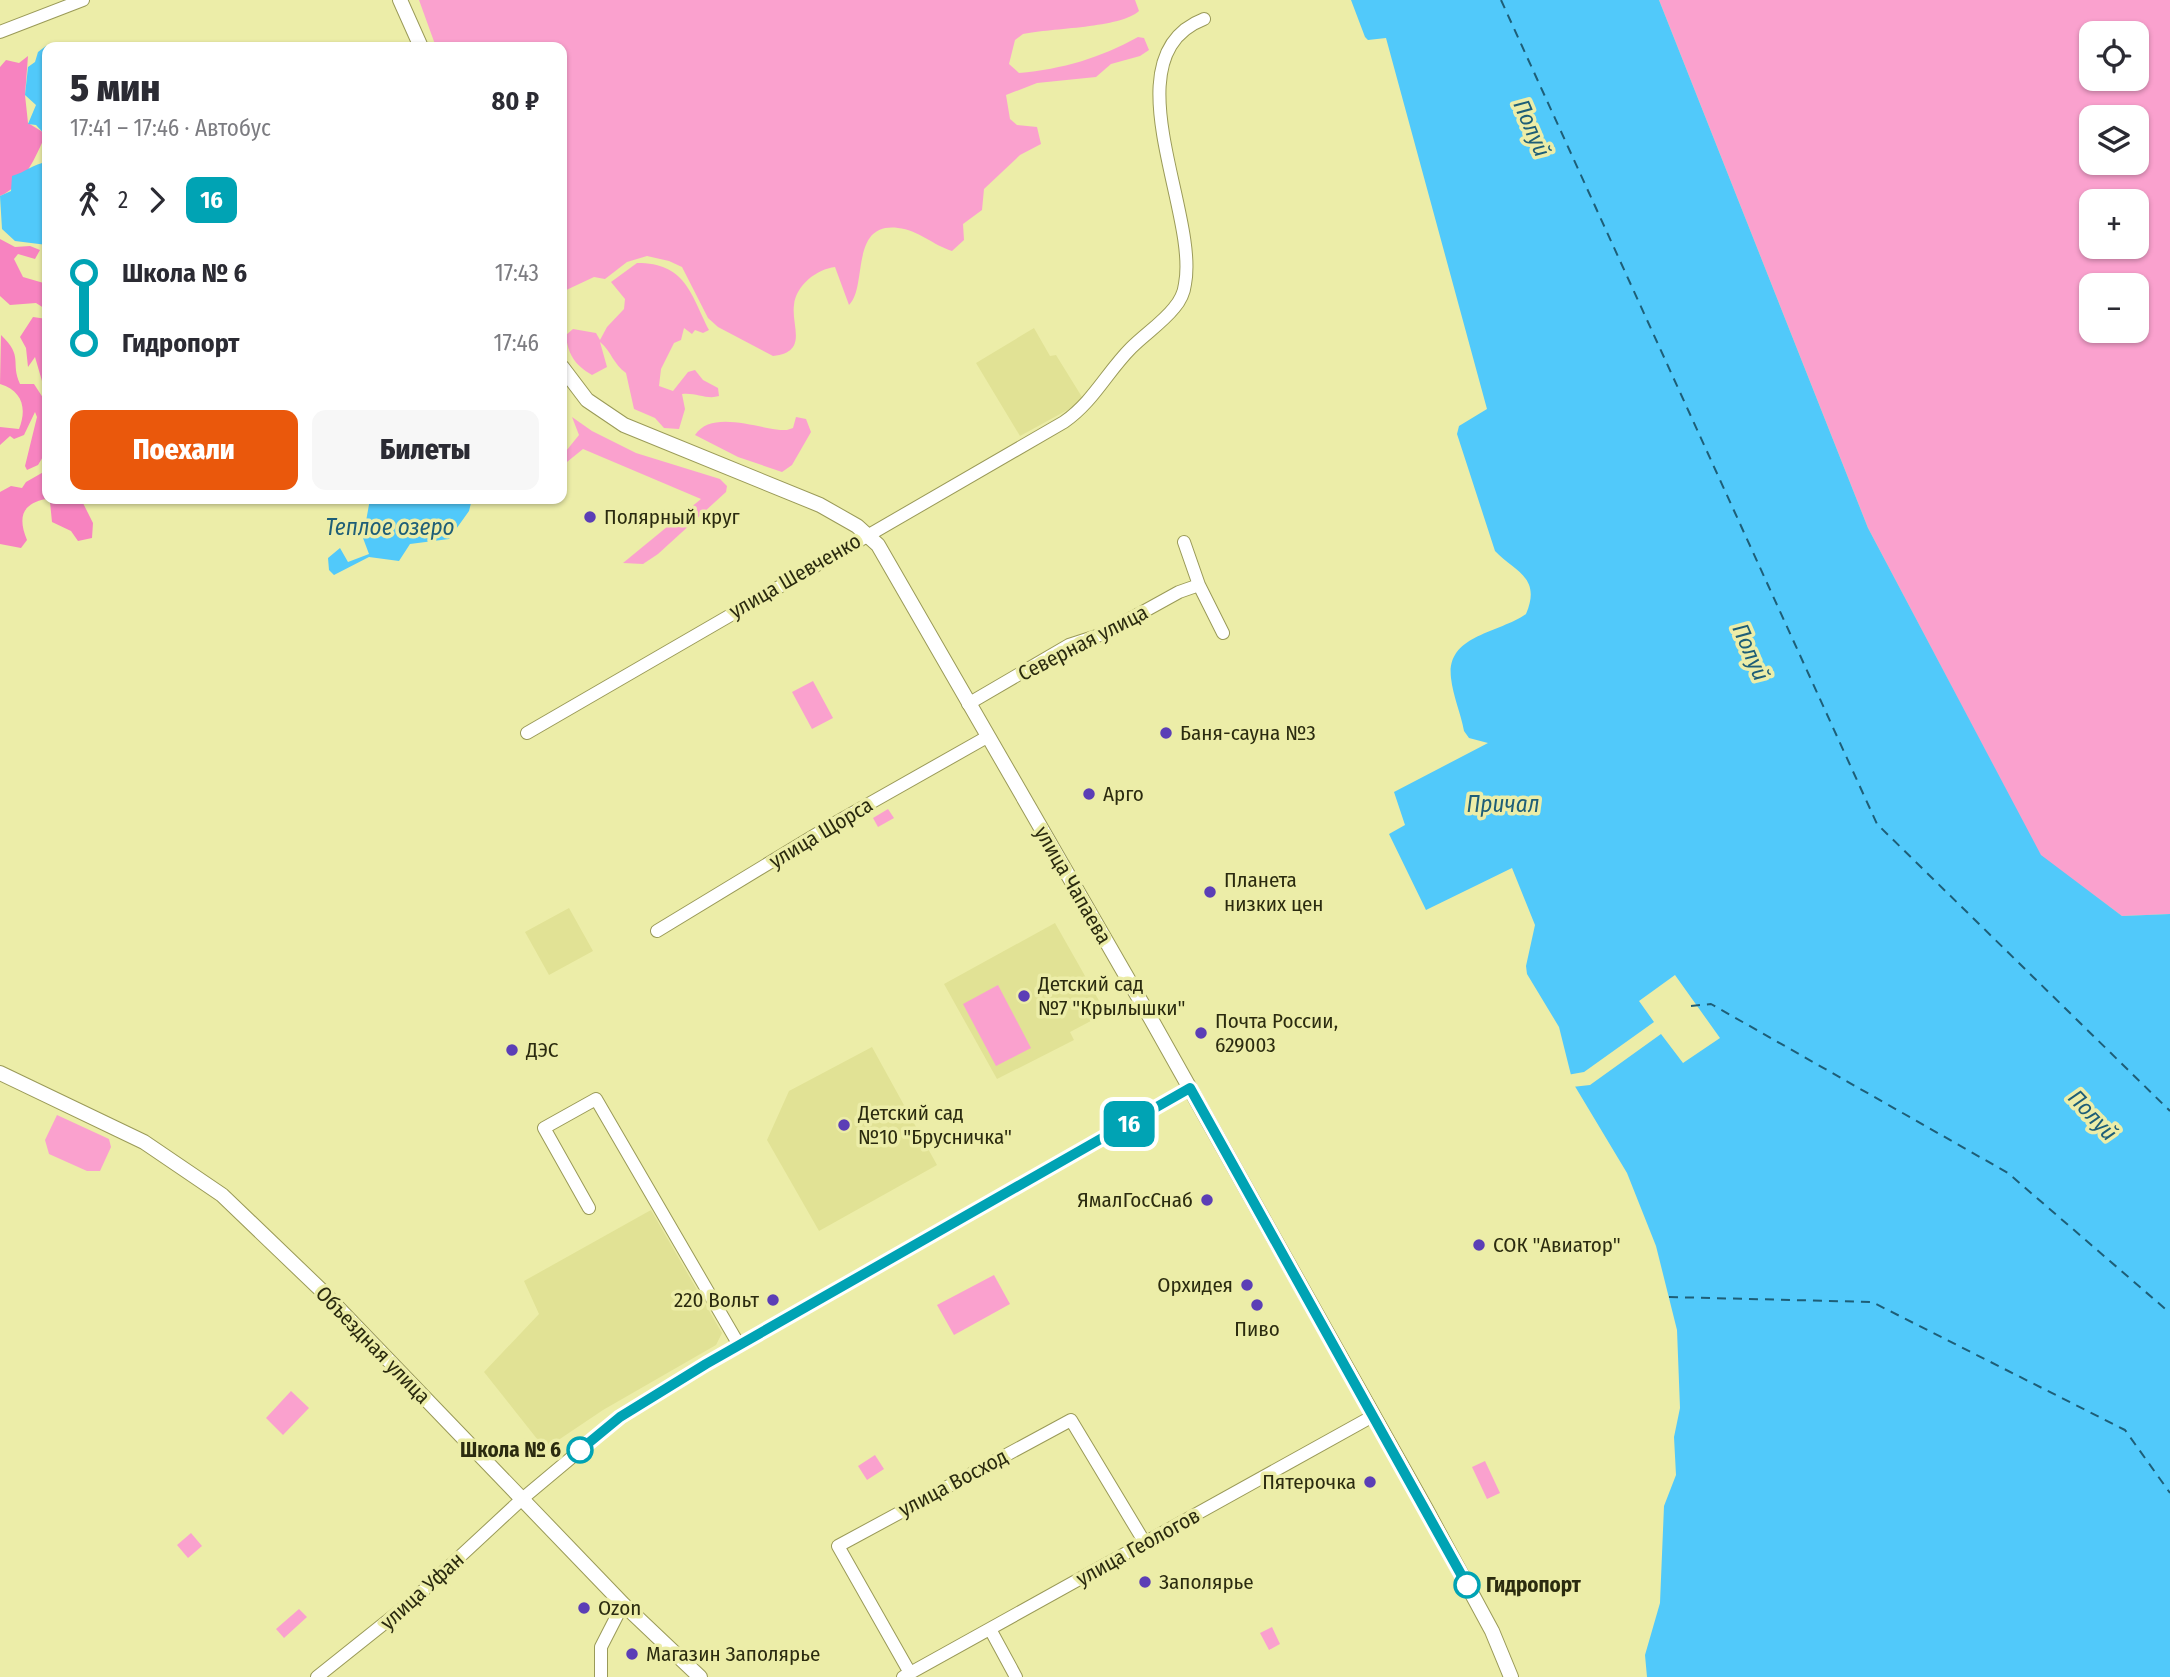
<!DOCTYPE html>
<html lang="ru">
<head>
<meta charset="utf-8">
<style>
	:root { --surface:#fff; --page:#f7f7f7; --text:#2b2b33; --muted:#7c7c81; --accent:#ea580c }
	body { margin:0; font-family:"Fira Sans Condensed",sans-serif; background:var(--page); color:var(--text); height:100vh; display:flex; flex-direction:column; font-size:26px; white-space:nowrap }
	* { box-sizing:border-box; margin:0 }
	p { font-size:23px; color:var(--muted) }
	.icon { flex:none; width:38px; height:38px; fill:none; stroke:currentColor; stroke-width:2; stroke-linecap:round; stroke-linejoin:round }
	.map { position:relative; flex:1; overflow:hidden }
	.side { position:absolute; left:42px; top:42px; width:525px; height:462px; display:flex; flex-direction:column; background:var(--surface); border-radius:14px; box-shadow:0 2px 5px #0004 }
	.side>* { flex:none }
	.badge { padding:0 14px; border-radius:10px; font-size:24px; line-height:46px }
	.controls { position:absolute; left:2079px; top:21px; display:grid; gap:14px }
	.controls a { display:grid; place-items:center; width:70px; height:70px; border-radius:14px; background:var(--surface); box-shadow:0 2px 5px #0004; font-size:35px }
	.map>.badge { position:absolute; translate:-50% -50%; box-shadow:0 0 0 4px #fff }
	.legs { display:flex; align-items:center; gap:10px; height:77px; padding:0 28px; font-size:23px }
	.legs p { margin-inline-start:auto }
	.head { display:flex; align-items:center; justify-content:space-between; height:119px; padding:0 28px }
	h1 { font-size:38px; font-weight:800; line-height:52px }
	.button { display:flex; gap:14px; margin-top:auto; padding:14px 28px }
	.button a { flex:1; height:80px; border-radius:14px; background:var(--accent); color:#fff; font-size:28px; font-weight:800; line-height:80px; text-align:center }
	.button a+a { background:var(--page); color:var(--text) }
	ul { padding:0 28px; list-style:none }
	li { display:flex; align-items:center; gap:24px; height:70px; font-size:26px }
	li i { display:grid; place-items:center; width:10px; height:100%; margin:0 9px; background:currentColor }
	li i::after { content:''; width:18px; height:18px; margin:-9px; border:5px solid; border-radius:50%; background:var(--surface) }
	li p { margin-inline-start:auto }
	li:first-child i { background:linear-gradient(#0000 50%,currentColor 0) }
	li:last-child i { background:linear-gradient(currentColor 50%,#0000 0) }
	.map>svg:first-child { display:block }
</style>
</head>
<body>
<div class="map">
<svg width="2170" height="1677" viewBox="0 0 2170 1677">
	<rect width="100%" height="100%" fill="#eceda8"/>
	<path fill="#e1e295" d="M1034,328L1050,356L1056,355L1082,397L1071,408L1020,436L976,363Z
		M569,908L593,951L549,975L525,932Z
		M1055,923L1106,1013L1070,1032L1074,1040L997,1079L944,984Z
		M872,1047L937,1165L819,1231L767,1140L789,1091Z
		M651,1210L722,1333L716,1345L603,1410L545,1449L484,1372L539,1314L524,1281Z"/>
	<path fill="#faa1ce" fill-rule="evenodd" d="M419,0H1135L1139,11C1121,28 1052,28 1023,34L1015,40L1009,64L1019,73C1063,69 1100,58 1138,37L1144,38L1149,50L1140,56L1111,64L1096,77L1037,83L1006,95L1010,119L1017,125L1037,127L1041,144L1020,155L984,189L982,210L963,224L964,240L952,251C933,245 918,230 898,228C849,222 868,287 849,305L835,267C817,269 796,285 794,305C791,326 809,352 773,356L718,327L708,318L682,267L669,261L647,256L627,262L605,279L594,277L562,292V47H436Z
		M1659,0H2170V914L2122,916L2041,856L1868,528ZM2091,33H2137V79H2091ZM2091,117H2137V163H2091ZM2091,201H2137V247H2091ZM2091,285H2137V331H2091Z
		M637,263C685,263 690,292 709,330L703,333L695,330L692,334L684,328L681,340L674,343L661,369L659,386L673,391L688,372L695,370L703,380L718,388L719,396C707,400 695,392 682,394L685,409L679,429L664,428L655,418L634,409L626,373C613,364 612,352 600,342L607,367L592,375C575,365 568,355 566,335L573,329L596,333L600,340L607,327L624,309L625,299L611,282Z
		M572,417L592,431L636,453L720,479L727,486L726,492L658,554L643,564L623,563L701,499L583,449L562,466V456L579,435Z
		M796,417L806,419L811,432L792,465L782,472L738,457L695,435C713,408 762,431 787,430L793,428Z
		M813,681L833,718L812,729L792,692Z
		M888,809L894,818L878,827L873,818Z
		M998,985L1031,1048L996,1066L963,1004Z
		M57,1115L109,1139L111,1147L100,1171H87L49,1154L45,1140Z
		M994,1275L1010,1304L954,1335L937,1305Z
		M291,1391L309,1408L283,1435L266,1418Z
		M875,1455L884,1469L867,1480L858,1466Z
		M1485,1461L1500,1493L1487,1499L1472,1467Z
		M191,1533L202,1546L188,1558L177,1545Z
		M299,1609L307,1617L284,1638L276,1629Z
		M1272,1627L1280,1644L1269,1650L1260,1633Z"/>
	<path fill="#f783c0" d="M28,56L25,95L28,123L46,134C36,156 24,186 0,196V67L6,60L19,63Z
		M0,239L15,247L30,246L40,250L35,259L18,254L14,259L23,277L47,284V310L36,303L10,305L0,296Z
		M33,317L47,319V376L42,381L35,357L28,367L26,348L20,337Z
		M1,335C24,357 10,362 20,384H34L47,404V450L38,465L27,470L25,466L37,417L35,412L24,435L14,439L10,436L0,445V427L19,429C27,409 23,391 0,384Z
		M47,470V499H81L93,523L92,538L78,541L71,531L52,522L50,502L46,499C21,504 18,518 27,540L21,548L0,544V492L11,486L22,488L26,482Z"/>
	<path fill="#51c9fa" d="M1351,0H1659L1868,528L2041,855L2122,916L2170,914V1677H1647L1645,1655L1660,1603L1664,1506L1676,1475L1674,1437L1680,1408L1677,1330L1656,1246L1627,1173L1573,1083L1559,1027L1527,974L1526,966L1535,925L1512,868L1426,910L1389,834L1405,825L1394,792L1488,743L1469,738L1464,731C1461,714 1453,696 1451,678C1446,635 1497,634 1526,614C1542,577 1514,571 1495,551L1457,434L1459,426L1487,409L1386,38L1368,40L1365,37Z
		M46,46L49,47L47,137L36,125L28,124L36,105L25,95L28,67L35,62L38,52Z
		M47,162V245L15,241L2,229L0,196L11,191L12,176C26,172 33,164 47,162Z
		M370,499H472L469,511L449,539L410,544L399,561L369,557L334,575L329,570L328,558L340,548L348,562L369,554L363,538Z"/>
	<path fill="#eceda8" d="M1675,975L1720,1038L1683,1063L1661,1034L1590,1085L1572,1087L1567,1075L1584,1072L1654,1022L1639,1001Z"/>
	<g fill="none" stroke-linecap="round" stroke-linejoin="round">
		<path stroke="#1e5e77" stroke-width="2" stroke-dasharray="9 7" stroke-linecap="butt" d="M1501,0L1877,824L2170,1111
			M1691,1006L1711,1004L2008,1173L2170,1313
			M1669,1297L1872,1302L2125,1430L2170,1493"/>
		<defs>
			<path id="minor" d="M0,32L83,0
				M1184,542L1199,585L1223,633
				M968,704L1069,645L1103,634L1179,592L1199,585
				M527,733L1064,422C1093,402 1107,372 1131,348C1145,334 1162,323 1174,308C1180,301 1184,293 1185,284C1199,212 1108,56 1204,19
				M657,931L835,823L987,737
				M589,1208L544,1128L596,1099L739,1345
				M990,1629L1016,1677
				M910,1673L838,1546L1071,1420L1145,1543
				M317,1677L411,1602L522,1499L620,1417L718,1357L1190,1088
				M601,1677V1647L623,1604
				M903,1677L1373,1416"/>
			<path id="major" d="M400,0L421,47
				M562,367L587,400L624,425L820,505L857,526L878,545L1151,1019L1426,1509L1492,1631L1511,1677
				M0,1073L144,1142L222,1195L321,1290L623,1604L700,1677"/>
		</defs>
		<use href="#minor" stroke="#9a9a58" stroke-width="14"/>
		<use href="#major" stroke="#9a9a58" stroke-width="16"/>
		<use href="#minor" stroke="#fff" stroke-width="12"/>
		<use href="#major" stroke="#fff" stroke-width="14"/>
	</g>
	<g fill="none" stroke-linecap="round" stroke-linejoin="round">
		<defs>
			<path id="line-1" d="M580,1450L620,1417L706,1364L1190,1088L1467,1585"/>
		</defs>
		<use href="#line-1" stroke="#fff" stroke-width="16"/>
		<use href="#line-1" stroke="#00a3b4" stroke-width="10"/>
	</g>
	<g fill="#5b3eb6" stroke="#eceda8" stroke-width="2.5">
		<circle cx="590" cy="517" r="7"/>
		<circle cx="1166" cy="733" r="7"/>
		<circle cx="1089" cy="794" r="7"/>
		<circle cx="1210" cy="892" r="7"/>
		<circle cx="1024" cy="996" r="7"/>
		<circle cx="1201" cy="1033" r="7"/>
		<circle cx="512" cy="1050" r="7"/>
		<circle cx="844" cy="1125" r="7"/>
		<circle cx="1207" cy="1200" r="7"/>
		<circle cx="1479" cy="1245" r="7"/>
		<circle cx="1247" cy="1285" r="7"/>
		<circle cx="773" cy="1300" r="7"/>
		<circle cx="1257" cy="1305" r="7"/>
		<circle cx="1370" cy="1482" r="7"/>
		<circle cx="1145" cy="1582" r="7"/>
		<circle cx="584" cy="1608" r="7"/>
		<circle cx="632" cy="1654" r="7"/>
	</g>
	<g fill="#fff" stroke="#00a3b4" stroke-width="3.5">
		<circle cx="580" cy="1450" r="12"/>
		<circle cx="1467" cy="1585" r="12"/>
	</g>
	<g text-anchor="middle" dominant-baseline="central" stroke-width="7" stroke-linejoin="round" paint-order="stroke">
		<g font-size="21" fill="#2b2b0f" stroke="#eceda8" text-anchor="start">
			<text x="604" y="517">Полярный круг</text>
			<text x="1180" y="733">Баня-сауна №3</text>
			<text x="1103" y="794">Арго</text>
			<text x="1224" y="880">Планета<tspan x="1224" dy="24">низких цен</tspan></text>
			<text x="1038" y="984">Детский сад<tspan x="1038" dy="24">№7 "Крылышки"</tspan></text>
			<text x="1215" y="1021">Почта России,<tspan x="1215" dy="24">629003</tspan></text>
			<text x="526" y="1050">ДЭС</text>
			<text x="858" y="1113">Детский сад<tspan x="858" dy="24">№10 "Брусничка"</tspan></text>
			<text x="1193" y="1200" text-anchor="end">ЯмалГосСнаб</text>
			<text x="1493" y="1245">СОК "Авиатор"</text>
			<text x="1233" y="1285" text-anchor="end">Орхидея</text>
			<text x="759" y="1300" text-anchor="end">220 Вольт</text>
			<text x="1257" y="1329" text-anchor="middle">Пиво</text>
			<text x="1356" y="1482" text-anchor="end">Пятерочка</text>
			<text x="1159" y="1582">Заполярье</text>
			<text x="598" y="1608">Ozon</text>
			<text x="646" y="1654">Магазин Заполярье</text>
		</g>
		<g font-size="21" fill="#2b2b0f" stroke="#eceda8">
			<text transform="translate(795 576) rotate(-30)">улица Шевченко</text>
			<text transform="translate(1083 643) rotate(-27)">Северная улица</text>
			<text transform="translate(821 833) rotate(-31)">улица Щорса</text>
			<text transform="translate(1073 885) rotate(60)">улица Чапаева</text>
			<text transform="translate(373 1345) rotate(46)">Объездная улица</text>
			<text transform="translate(953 1483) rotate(-28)">улица Восход</text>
			<text transform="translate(1138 1547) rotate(-29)">улица Геологов</text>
			<text transform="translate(422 1591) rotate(-42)">улица Уфан</text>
		</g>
		<g font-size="21" font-weight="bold" fill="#2b2b0f" stroke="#eceda8" text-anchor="end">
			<text x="561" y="1450">Школа № 6</text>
			<text x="1486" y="1585" text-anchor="start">Гидропорт</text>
		</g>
		<g font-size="23" font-style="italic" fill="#1e5e77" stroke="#eceda8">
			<text transform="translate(1532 128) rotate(67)">Полуй</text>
			<text x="390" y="527">Теплое озеро</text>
			<text transform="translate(1751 652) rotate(67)">Полуй</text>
			<text x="1503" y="804">Причал</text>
			<text transform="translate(2093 1115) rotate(47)">Полуй</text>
		</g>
	</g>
</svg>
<div class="controls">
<a><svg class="icon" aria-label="locate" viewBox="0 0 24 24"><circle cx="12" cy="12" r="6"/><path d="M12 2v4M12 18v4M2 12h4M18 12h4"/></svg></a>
<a><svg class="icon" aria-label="layers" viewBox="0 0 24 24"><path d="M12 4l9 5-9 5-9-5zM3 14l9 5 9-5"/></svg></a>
<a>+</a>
<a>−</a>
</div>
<b class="badge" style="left:1129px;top:1124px;background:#00a3b4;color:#fff">16</b>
<section class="side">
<div class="head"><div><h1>5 мин</h1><p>17:41 – 17:46 · Автобус</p></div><b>80 ₽</b></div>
<div class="legs"><svg class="icon" aria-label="walk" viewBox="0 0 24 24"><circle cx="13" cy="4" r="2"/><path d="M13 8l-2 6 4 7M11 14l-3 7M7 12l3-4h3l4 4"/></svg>2<svg class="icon" aria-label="forward" viewBox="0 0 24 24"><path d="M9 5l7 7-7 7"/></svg><b class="badge" style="background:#00a3b4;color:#fff">16</b></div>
<ul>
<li><i style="color:#00a3b4"></i><b>Школа № 6</b><p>17:43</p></li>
<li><i style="color:#00a3b4"></i><b>Гидропорт</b><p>17:46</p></li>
</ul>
<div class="button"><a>Поехали</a><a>Билеты</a></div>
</section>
</div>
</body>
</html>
